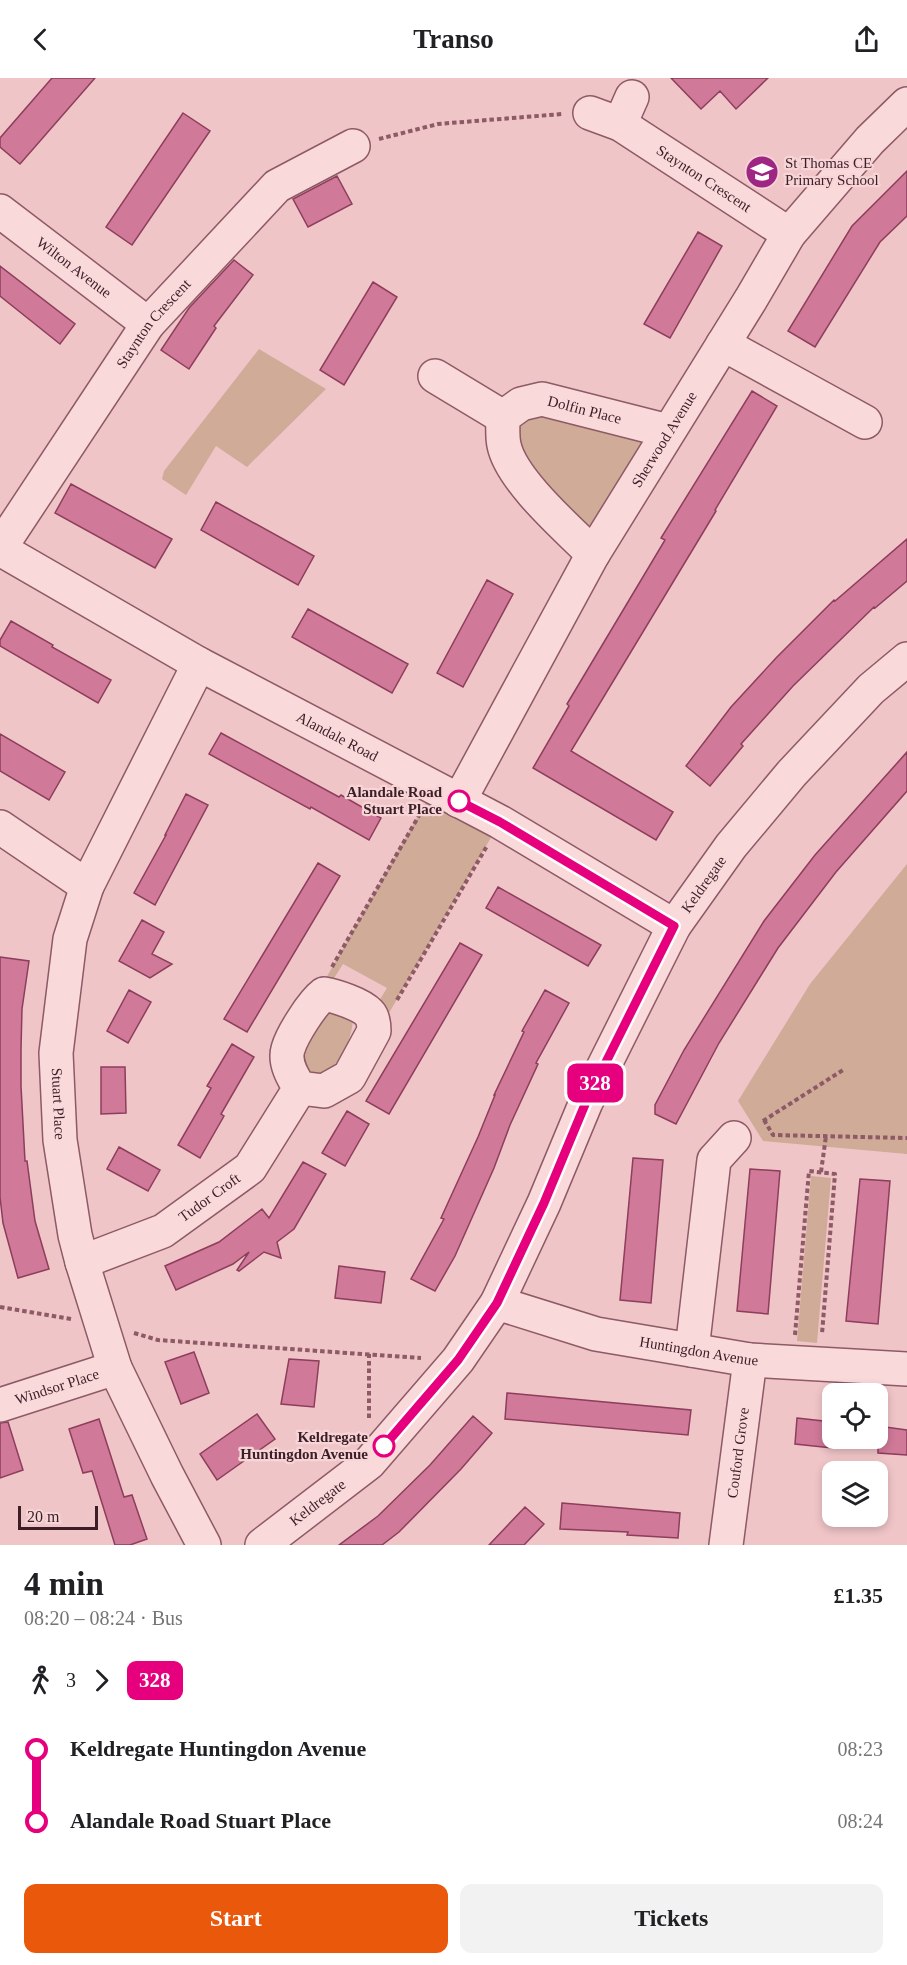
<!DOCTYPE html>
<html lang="en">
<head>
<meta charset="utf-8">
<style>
	:root { --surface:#fff; --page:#f2f2f2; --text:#202124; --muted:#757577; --accent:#ea580c }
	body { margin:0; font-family:"Times New Roman",serif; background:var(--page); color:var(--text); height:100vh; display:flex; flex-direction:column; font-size:22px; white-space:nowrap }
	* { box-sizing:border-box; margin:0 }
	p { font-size:20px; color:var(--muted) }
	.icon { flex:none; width:33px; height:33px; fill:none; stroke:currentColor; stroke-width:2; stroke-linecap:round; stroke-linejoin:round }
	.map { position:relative; height:1467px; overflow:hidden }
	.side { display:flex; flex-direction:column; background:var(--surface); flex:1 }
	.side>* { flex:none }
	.badge { padding:0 12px; border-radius:9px; font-size:21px; line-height:39px }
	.fabs { position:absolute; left:822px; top:1305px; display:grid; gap:12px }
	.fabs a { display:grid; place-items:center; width:66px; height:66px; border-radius:12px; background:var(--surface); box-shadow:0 3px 9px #0003; font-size:30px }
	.scale { position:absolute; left:18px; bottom:15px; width:80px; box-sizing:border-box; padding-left:6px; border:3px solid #3c1e27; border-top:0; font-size:16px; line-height:21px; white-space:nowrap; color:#3c1e27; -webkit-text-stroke:4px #f7d5d7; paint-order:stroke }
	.map>.badge { position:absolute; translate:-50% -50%; box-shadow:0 0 0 3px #fff }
	.legs { display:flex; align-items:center; gap:9px; height:66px; padding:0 24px; font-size:20px }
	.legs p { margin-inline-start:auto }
	.headline { display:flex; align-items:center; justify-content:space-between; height:102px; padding:0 24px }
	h1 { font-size:33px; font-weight:600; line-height:45px }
	.cta { display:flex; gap:12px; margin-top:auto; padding:12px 24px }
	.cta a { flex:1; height:69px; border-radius:12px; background:var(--accent); color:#fff; font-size:24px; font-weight:600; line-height:69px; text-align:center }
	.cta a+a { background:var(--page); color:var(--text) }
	ul { padding:0 24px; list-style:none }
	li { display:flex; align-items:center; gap:21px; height:72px; font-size:22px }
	li i { display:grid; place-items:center; width:9px; height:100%; margin:0 8px; background:currentColor }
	li i::after { content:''; width:15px; height:15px; margin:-8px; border:4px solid; border-radius:50%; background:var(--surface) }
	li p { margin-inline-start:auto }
	li:first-child i { background:linear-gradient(#0000 50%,currentColor 0) }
	li:last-child i { background:linear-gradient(currentColor 50%,#0000 0) }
	header { display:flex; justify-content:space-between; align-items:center; height:78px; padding:0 24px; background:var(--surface); font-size:27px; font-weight:600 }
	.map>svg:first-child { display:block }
</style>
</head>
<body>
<header><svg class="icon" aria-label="back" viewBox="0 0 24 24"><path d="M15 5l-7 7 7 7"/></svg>Transo<svg class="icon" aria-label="share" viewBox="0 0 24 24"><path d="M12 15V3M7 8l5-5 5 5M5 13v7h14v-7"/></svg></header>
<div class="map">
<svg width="907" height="1467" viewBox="0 0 907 1467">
	<rect width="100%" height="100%" fill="#f0c5c8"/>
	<path fill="#cfab98" d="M259,271L326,311L247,389L216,368L186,417L162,401L164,393Z
		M521,326L668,353L593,476L512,386Z
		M434,710L500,744L389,935L376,928L387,910L343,886L331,905L325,902Z
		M907,786V1076L763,1063L738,1023L810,906Z
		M334,932L353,941C352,962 340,985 324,998L310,997L303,988C304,971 320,941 334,932Z
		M811,1098L831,1100L817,1265L797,1263Z"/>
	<path fill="#d07998" stroke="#8d3e5c" stroke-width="1.5" d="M52,0H95L20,86L0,69V60Z
		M671,0H768L736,31L720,13L701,31Z
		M183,35L210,53L132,167L106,149Z
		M907,93V138L880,164L815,269L788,253L852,148Z
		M337,98L352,126L308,149L293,121Z
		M698,154L722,168L670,260L644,246Z
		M234,182L253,197L214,248L216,250L189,291L161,272L189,230Z
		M0,188L75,246L60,266L0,218Z
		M373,204L397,219L344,307L320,292Z
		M752,313L777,328L715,432L716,433L571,673L673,734L656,762L533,690L569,628L567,626L665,462L661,460Z
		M71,406L172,461L155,490L55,435Z
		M216,424L314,478L298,507L201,452Z
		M907,461V503L875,530L874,529L793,608L741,666L743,668L710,708L686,688L731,629L776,580L834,522L835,523Z
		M487,502L513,516L463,609L437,595Z
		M308,531L408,586L392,615L292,559Z
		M11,543L53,567L52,569L111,602L98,625L0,568V562Z
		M221,655L339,719L341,717L381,740L369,762L311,729L310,731L209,676Z
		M0,656L65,694L49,722L0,693Z
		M907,674V713L836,794L778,870L719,965L676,1046L655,1036V1027L684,972L764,843L815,777Z
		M186,716L208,727L155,827L134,815L166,757H165Z
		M318,785L340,798L247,954L224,941Z
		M498,809L601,867L588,888L486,830Z
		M142,842L164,854L152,876L172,886L150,900L119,883Z
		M460,865L482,877L389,1036L366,1023Z
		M0,879L29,883L22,931L21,971V1008L25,1083H27L35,1143L49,1191L18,1200L3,1145L0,1119Z
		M129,912L151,924L128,965L107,953Z
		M545,912L569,925L536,985L538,986L510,1047L494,1090L455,1178L435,1213L411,1201L444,1141L441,1140L478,1059L495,1017H494L524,954L522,953Z
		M232,966L254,979L221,1036L224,1038L200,1080L178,1067L211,1010L207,1008Z
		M101,989H125L126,1035L101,1036Z
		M347,1033L369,1046L345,1088L322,1075Z
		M119,1069L160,1092L148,1113L107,1091Z
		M633,1080L663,1082L651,1225L620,1222Z
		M303,1084L326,1096L294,1151L277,1164L281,1180L264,1174L239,1193L237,1192L249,1174L233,1186L176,1212L165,1188L219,1164L262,1131L269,1140Z
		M750,1091L780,1093L768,1236L737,1233Z
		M860,1101L890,1103L878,1246L846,1243Z
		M339,1188L385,1194L381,1225L335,1220Z
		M194,1274L209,1315L181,1326L165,1284Z
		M289,1281L319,1283L314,1329L281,1326Z
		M507,1315L691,1332L688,1357L505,1341Z
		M257,1336L275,1361L217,1402L200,1376Z
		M473,1338L492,1355L461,1391L399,1454L382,1467H339L378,1438L430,1387Z
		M797,1340L832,1344V1370L795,1366Z
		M99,1341L124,1419L132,1417L147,1461L130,1467H115L92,1393L83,1395L69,1351Z
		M8,1344L23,1392L0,1400V1345Z
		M878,1348L907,1352V1377L878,1375Z
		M562,1425L680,1435L678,1460L627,1457L628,1454L560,1451Z
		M525,1429L544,1446L524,1467H489Z"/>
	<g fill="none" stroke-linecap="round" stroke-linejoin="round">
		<defs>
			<g id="minor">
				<path id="s1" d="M590,35L620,46L789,156"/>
				<path d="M620,46L632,19"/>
				<path id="s2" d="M0,133L148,246"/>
				<path d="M723,266L865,344"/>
				<path d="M435,298L503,339"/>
				<path id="s3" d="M0,470L148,246L277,108L353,68"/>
				<path id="s4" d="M0,471L199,586L500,744L674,848"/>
				<path id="s5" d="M593,476C568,451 511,402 504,367C502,358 503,348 503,339L521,326L542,321L668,353"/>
				<path id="s6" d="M199,586L87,808L70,861L56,975L60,1062L75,1157L82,1184L115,1290L167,1397L204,1467"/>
				<path id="s7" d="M459,723L593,476L751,221L789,156L870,62L907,26"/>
				<path d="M0,749L87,808"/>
				<path id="s8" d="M82,1184L163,1153L250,1090L300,1010C293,1000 284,984 288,971C292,957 312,925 324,916C335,918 361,926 369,935C373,939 374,947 374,953L349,999L324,1013L300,1010"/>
				<path id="s9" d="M497,1225L596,1256L750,1282L907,1291"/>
				<path d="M692,1272L714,1082L734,1060"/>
				<path id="s10" d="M0,1327L115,1290"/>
				<path id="s11" d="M262,1467L369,1385L458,1282L497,1225L544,1125L586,1024L674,848L731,768L792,695L871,611L907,581"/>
				<path id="s12" d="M726,1467L750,1282"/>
			</g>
		</defs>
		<use href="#minor" stroke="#8d5a66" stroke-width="36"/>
		<path stroke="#8d5a66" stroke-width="4" stroke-dasharray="4.5 3" stroke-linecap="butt" d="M379,61L438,46L562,36
			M332,889L421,734
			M397,922L487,768
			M764,1042L773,1057L907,1060
			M763,1043L843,992
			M821,1094L826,1058
			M0,1229L71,1241
			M134,1255L158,1262L421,1280
			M795,1257L809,1093L835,1096L822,1256
			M369,1340V1276"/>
		<use href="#minor" stroke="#fad9db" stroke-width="33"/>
	</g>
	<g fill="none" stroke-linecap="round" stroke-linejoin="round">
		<defs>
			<path id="line-1" d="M384,1368L458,1282L497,1225L544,1125L586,1024L674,848L500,744L459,723"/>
		</defs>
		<use href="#line-1" stroke="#fff" stroke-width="14"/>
		<use href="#line-1" stroke="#e6007e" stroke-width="9"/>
	</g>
	<defs>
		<symbol id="school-disc" viewBox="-11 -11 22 22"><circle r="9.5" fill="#9f2784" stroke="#f7d5d7"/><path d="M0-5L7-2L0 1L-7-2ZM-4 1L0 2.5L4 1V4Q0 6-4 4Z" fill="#fff"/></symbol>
	</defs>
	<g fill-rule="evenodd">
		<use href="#school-disc" x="743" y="75" width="38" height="38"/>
	</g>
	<g fill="#fff" stroke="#e6007e" stroke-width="3">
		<circle cx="459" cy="723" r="10"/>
		<circle cx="384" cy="1368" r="10"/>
	</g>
	<g text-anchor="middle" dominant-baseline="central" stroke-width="4.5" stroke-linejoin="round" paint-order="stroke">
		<g font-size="15" fill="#3c1e27" stroke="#f7d5d7" text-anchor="start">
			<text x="785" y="85">St Thomas CE<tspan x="785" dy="17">Primary School</tspan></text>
		</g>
		<g font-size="15" fill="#3c1e27" stroke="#f7d5d7">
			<text stroke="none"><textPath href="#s1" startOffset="132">Staynton Crescent</textPath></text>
			<text stroke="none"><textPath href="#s2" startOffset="93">Wilton Avenue</textPath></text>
			<text stroke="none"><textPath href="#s3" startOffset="272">Staynton Crescent</textPath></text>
			<text stroke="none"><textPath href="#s5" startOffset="258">Dolfin Place</textPath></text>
			<text stroke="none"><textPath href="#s7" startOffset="416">Sherwood Avenue</textPath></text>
			<text stroke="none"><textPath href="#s4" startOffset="386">Alandale Road</textPath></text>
			<text stroke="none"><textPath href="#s11" startOffset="808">Keldregate</textPath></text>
			<text stroke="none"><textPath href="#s6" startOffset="470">Stuart Place</textPath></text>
			<text stroke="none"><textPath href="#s8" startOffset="144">Tudor Croft</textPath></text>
			<text stroke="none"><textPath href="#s9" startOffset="208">Huntingdon Avenue</textPath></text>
			<text stroke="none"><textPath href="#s10" startOffset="60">Windsor Place</textPath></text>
			<text stroke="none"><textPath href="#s12" startOffset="93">Couford Grove</textPath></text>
			<text stroke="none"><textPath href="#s11" startOffset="70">Keldregate</textPath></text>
		</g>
		<g font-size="15" font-weight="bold" fill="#3c1e27" stroke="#f7d5d7" text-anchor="end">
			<text x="442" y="714">Alandale Road<tspan x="442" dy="17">Stuart Place</tspan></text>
			<text x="368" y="1359">Keldregate<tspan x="368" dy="17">Huntingdon Avenue</tspan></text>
		</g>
	</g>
</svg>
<div class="fabs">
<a><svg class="icon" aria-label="locate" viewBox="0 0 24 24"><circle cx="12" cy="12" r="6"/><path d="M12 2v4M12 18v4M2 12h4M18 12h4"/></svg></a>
<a><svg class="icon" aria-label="layers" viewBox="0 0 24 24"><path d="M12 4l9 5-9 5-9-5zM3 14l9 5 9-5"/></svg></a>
</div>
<div class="scale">20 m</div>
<b class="badge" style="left:595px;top:1005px;background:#e6007e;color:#fff">328</b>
</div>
<section class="side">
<div class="headline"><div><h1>4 min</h1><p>08:20 – 08:24 · Bus</p></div><b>£1.35</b></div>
<div class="legs"><svg class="icon" aria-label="walk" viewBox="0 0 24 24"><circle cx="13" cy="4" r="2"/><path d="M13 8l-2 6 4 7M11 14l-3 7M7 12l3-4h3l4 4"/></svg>3<svg class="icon" aria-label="forward" viewBox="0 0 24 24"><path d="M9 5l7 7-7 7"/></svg><b class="badge" style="background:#e6007e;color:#fff">328</b></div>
<ul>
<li><i style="color:#e6007e"></i><b>Keldregate Huntingdon Avenue</b><p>08:23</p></li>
<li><i style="color:#e6007e"></i><b>Alandale Road Stuart Place</b><p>08:24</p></li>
</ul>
<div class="cta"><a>Start</a><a>Tickets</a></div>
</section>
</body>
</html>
